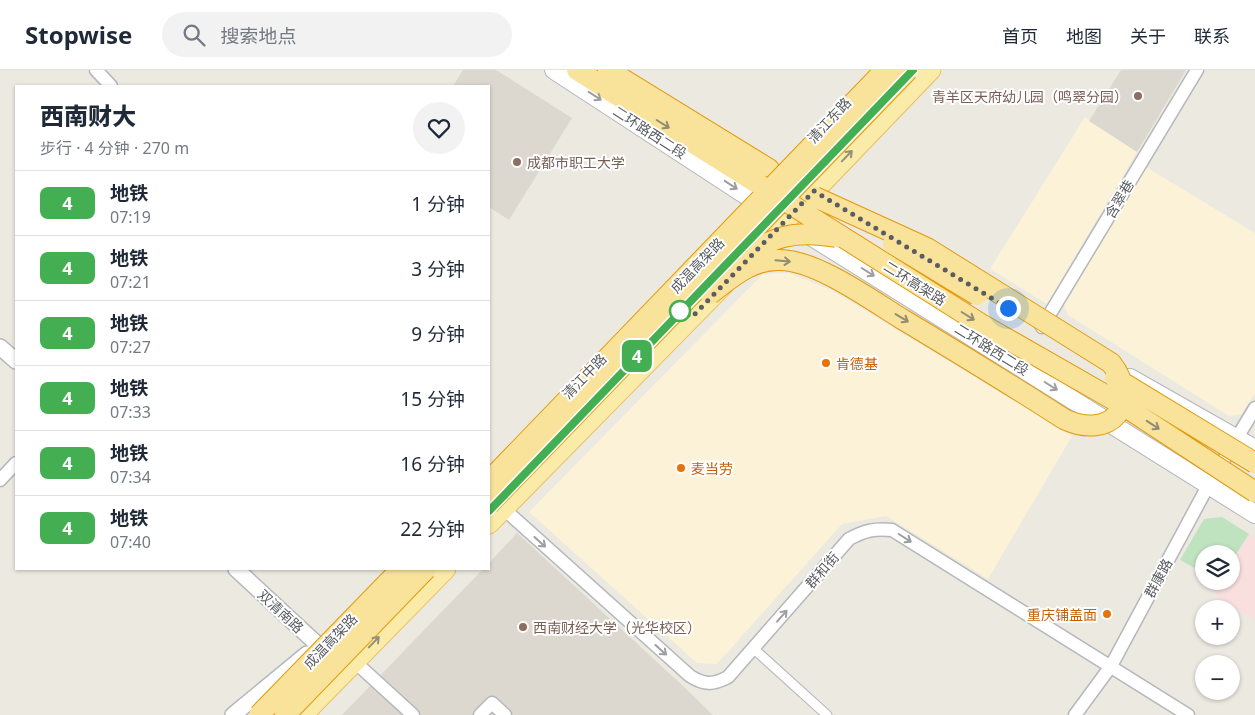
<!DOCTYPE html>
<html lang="zh">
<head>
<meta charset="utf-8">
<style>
	:root { --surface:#fff; --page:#f2f2f3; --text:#1f2937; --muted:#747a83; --line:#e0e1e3 }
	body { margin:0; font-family:"Noto Sans","Noto Sans SC",sans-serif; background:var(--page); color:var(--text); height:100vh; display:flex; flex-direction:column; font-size:19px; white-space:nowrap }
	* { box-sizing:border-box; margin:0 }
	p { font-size:16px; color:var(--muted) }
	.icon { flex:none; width:28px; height:28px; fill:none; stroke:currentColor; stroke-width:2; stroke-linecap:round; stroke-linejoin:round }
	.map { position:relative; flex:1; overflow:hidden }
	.drawer { position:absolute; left:15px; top:15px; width:475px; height:485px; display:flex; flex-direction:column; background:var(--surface); border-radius:0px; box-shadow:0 1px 4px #0004 }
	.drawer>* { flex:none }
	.badge { padding:0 10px; border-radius:8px; font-size:18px; line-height:32px }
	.tools { position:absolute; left:1195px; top:475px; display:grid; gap:10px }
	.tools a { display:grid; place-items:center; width:45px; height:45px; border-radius:50%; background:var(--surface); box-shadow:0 1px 4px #0004; font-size:25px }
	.you { position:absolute; width:25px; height:25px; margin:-12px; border:4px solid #fff; border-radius:50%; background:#1a73e8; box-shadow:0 0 0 8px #1a73e833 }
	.map>.badge { position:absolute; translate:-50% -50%; box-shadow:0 0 0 2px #fff }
	.round { display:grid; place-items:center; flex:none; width:52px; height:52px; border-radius:26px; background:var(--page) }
	.head { display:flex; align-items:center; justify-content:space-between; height:85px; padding:0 25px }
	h1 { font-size:24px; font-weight:800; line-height:38px }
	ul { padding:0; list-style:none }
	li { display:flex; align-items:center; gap:15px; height:65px; padding:0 25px; border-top:1px solid var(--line) }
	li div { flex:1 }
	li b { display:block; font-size:19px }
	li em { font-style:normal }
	li .badge { min-width:55px; font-weight:700; text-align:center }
	header { display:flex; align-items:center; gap:30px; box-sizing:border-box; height:70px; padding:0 25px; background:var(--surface); border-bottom:1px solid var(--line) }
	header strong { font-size:24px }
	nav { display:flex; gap:28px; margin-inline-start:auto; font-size:18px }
	.search { width:350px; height:45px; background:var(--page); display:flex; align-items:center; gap:12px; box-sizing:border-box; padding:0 18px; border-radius:28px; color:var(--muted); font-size:19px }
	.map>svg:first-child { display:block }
</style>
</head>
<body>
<header>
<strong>Stopwise</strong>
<div class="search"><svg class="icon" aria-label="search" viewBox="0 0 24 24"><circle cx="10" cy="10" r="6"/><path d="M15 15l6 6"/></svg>搜索地点</div>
<nav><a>首页</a><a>地图</a><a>关于</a><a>联系</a></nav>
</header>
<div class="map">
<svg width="1255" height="645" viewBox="0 0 1255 645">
	<rect width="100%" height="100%" fill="#ece9e1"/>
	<path fill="#fcf2d7" d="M1085,47L1137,82L1047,234L990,199Z
		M1146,97L1255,163V323L1242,344L1229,346L1068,245L1063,232Z
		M789,203L833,221L1072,366L988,509L886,446L842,454L717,594L697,593L529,442L763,204Z"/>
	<path fill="#dcd8cf" d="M463,0H496L572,48L509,150L489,137V16H453Z
		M1121,0H1186L1137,82L1089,51Z
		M517,463L683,616L713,645H342L483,499H489V493Z"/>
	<path fill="#f9dfdd" d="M1249,464L1255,468V550L1219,529L1213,520L1218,511H1231V492Z"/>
	<path fill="#bfe3bf" d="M1222,447L1249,464L1231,492V484H1204V503L1180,490L1204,449Z"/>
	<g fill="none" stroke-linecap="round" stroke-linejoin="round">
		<defs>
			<path id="pedestrian" d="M754,579L827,645"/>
			<path id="minor" d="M96,0L111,16
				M1042,257L1197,0
				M0,410L16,393
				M504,439L690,606C704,615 713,615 728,607L849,469C864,461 874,458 892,460L1188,645
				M355,592L413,645
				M480,645L492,633L505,645
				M1075,645L1111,596L1209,414L1255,338"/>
			<path id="tertiary" d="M0,277L16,291
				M236,499L318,575L333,582
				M233,645L307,584"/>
			<path id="secondary" d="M554,0L767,139
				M806,163L1255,444
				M1130,308L1255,379"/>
			<path id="primary" d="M762,176L931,0
				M489,454L724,215
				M303,645L446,499"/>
			<path id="trunk" d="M577,0L760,115
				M608,0L769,99"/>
		</defs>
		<use href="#pedestrian" stroke="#b4b7bb" stroke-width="11"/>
		<use href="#minor" stroke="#b4b7bb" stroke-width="15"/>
		<use href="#tertiary" stroke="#b4b7bb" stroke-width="18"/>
		<use href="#secondary" stroke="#b3b6bb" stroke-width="20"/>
		<use href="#primary" stroke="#eabf5d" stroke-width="21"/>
		<use href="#trunk" stroke="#e29a0b" stroke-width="22"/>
		<use href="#pedestrian" stroke="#fff" stroke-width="9"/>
		<use href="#minor" stroke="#fff" stroke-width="12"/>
		<use href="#tertiary" stroke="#fff" stroke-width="15"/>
		<use href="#secondary" stroke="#fff" stroke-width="18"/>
		<use href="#primary" stroke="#fbeba8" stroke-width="19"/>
		<use href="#trunk" stroke="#f9e29a" stroke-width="20"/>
		<defs>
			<path id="trunk-bridge" d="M760,115L981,254L1121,334L1255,422
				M893,174L977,225
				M737,195C768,165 796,160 836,167
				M710,224C731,208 751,189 780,190C816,190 871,230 902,249C957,282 1011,315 1064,349C1110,371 1143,334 1111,293L927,178L815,127
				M1115,308L1255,393
				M489,411L885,0
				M489,434L908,0
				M259,645L401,499
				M285,645L426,499"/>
		</defs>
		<use href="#trunk-bridge" stroke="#e29a0b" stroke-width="22" stroke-linecap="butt"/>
		<use href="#trunk-bridge" stroke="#f9e29a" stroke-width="20"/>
	</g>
	<defs><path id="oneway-shaft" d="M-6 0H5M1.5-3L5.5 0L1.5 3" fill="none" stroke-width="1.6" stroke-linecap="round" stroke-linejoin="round" transform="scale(1.25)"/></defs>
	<g stroke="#9c9ea0">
		<use href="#oneway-shaft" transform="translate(595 26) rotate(33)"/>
		<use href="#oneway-shaft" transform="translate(731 115) rotate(33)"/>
		<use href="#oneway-shaft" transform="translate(868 202) rotate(32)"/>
		<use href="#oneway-shaft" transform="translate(1051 316) rotate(32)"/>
		<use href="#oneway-shaft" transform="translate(905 468) rotate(32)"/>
		<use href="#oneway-shaft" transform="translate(540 472) rotate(42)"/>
		<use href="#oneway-shaft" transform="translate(782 546) rotate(-49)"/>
		<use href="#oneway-shaft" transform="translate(661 580) rotate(42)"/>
	</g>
	<g stroke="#928c75">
		<use href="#oneway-shaft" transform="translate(663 54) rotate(32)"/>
		<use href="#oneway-shaft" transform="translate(783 191) rotate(5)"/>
		<use href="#oneway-shaft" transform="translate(968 246) rotate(32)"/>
		<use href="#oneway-shaft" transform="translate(902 248) rotate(31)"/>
		<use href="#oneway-shaft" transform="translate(1153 355) rotate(33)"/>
	</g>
	<g stroke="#928f7a">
		<use href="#oneway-shaft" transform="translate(847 86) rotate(-46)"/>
		<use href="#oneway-shaft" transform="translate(374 572) rotate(-46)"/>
	</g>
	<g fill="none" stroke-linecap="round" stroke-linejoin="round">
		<defs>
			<path id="line" d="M489,441L913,0"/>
		</defs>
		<use href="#line" stroke="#fff" stroke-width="11"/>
		<use href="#line" stroke="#44af52" stroke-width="8"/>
		<path stroke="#5a5d61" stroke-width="5" stroke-dasharray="0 9" d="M680,241L692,247L814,121L1008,238"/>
	</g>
	<g fill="#8d6e63" stroke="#fff" stroke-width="2">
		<circle cx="1138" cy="26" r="5"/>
		<circle cx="517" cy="92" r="5"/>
		<circle cx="523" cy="557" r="5"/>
	</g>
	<circle fill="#fff" stroke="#44af52" stroke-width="2.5" cx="680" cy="241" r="10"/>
	<g fill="#e8710a" stroke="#fff" stroke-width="2">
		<circle cx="826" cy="293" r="5"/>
		<circle cx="681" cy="398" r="5"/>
		<circle cx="1107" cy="544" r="5"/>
	</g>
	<g text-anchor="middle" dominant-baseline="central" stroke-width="4" stroke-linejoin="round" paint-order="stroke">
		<g font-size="14" fill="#785e54" stroke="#fff" text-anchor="start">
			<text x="1128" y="26" text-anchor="end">青羊区天府幼儿园（鸣翠分园）</text>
			<text x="527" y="92">成都市职工大学</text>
			<text x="533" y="557">西南财经大学（光华校区）</text>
		</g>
		<g font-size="14" fill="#5a5d61" stroke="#fff">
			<text transform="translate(829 50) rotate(-47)">清江东路</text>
			<text transform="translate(650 62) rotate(33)">二环路西二段</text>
			<text transform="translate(1119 129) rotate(-59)">含翠巷</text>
			<text transform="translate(697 195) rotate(-46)">成温高架路</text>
			<text transform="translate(915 213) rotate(32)">二环高架路</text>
			<text transform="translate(992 279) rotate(32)">二环路西二段</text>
			<text transform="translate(584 306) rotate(-46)">清江中路</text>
			<text transform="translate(822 500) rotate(-49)">群和街</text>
			<text transform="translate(1158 508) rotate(-62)">群康路</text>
			<text transform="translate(281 541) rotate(43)">双清南路</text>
			<text transform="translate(330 571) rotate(-46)">成温高架路</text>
		</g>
		<g font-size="14" fill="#c56008" stroke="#fff" text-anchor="start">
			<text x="836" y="293">肯德基</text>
			<text x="691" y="398">麦当劳</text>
			<text x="1097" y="544" text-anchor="end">重庆铺盖面</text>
		</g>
	</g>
</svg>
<div class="tools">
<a><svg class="icon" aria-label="layers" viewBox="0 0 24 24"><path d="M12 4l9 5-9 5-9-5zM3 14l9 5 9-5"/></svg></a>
<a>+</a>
<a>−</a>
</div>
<div class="you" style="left:1008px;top:238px"></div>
<b class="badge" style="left:637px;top:286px;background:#44af52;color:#fff">4</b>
<section class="drawer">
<div class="head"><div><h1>西南财大</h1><p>步行 · 4 分钟 · 270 m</p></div><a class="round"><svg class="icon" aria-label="heart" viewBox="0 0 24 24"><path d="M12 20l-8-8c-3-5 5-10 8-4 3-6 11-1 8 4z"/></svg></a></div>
<ul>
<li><span class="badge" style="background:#44af52;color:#fff">4</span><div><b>地铁</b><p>07:19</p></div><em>1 分钟</em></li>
<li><span class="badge" style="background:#44af52;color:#fff">4</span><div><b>地铁</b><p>07:21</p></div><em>3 分钟</em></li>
<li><span class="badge" style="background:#44af52;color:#fff">4</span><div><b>地铁</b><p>07:27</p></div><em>9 分钟</em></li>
<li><span class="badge" style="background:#44af52;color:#fff">4</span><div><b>地铁</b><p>07:33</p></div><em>15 分钟</em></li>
<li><span class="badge" style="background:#44af52;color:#fff">4</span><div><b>地铁</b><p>07:34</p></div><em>16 分钟</em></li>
<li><span class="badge" style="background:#44af52;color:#fff">4</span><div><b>地铁</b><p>07:40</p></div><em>22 分钟</em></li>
</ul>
</section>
</div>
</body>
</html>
